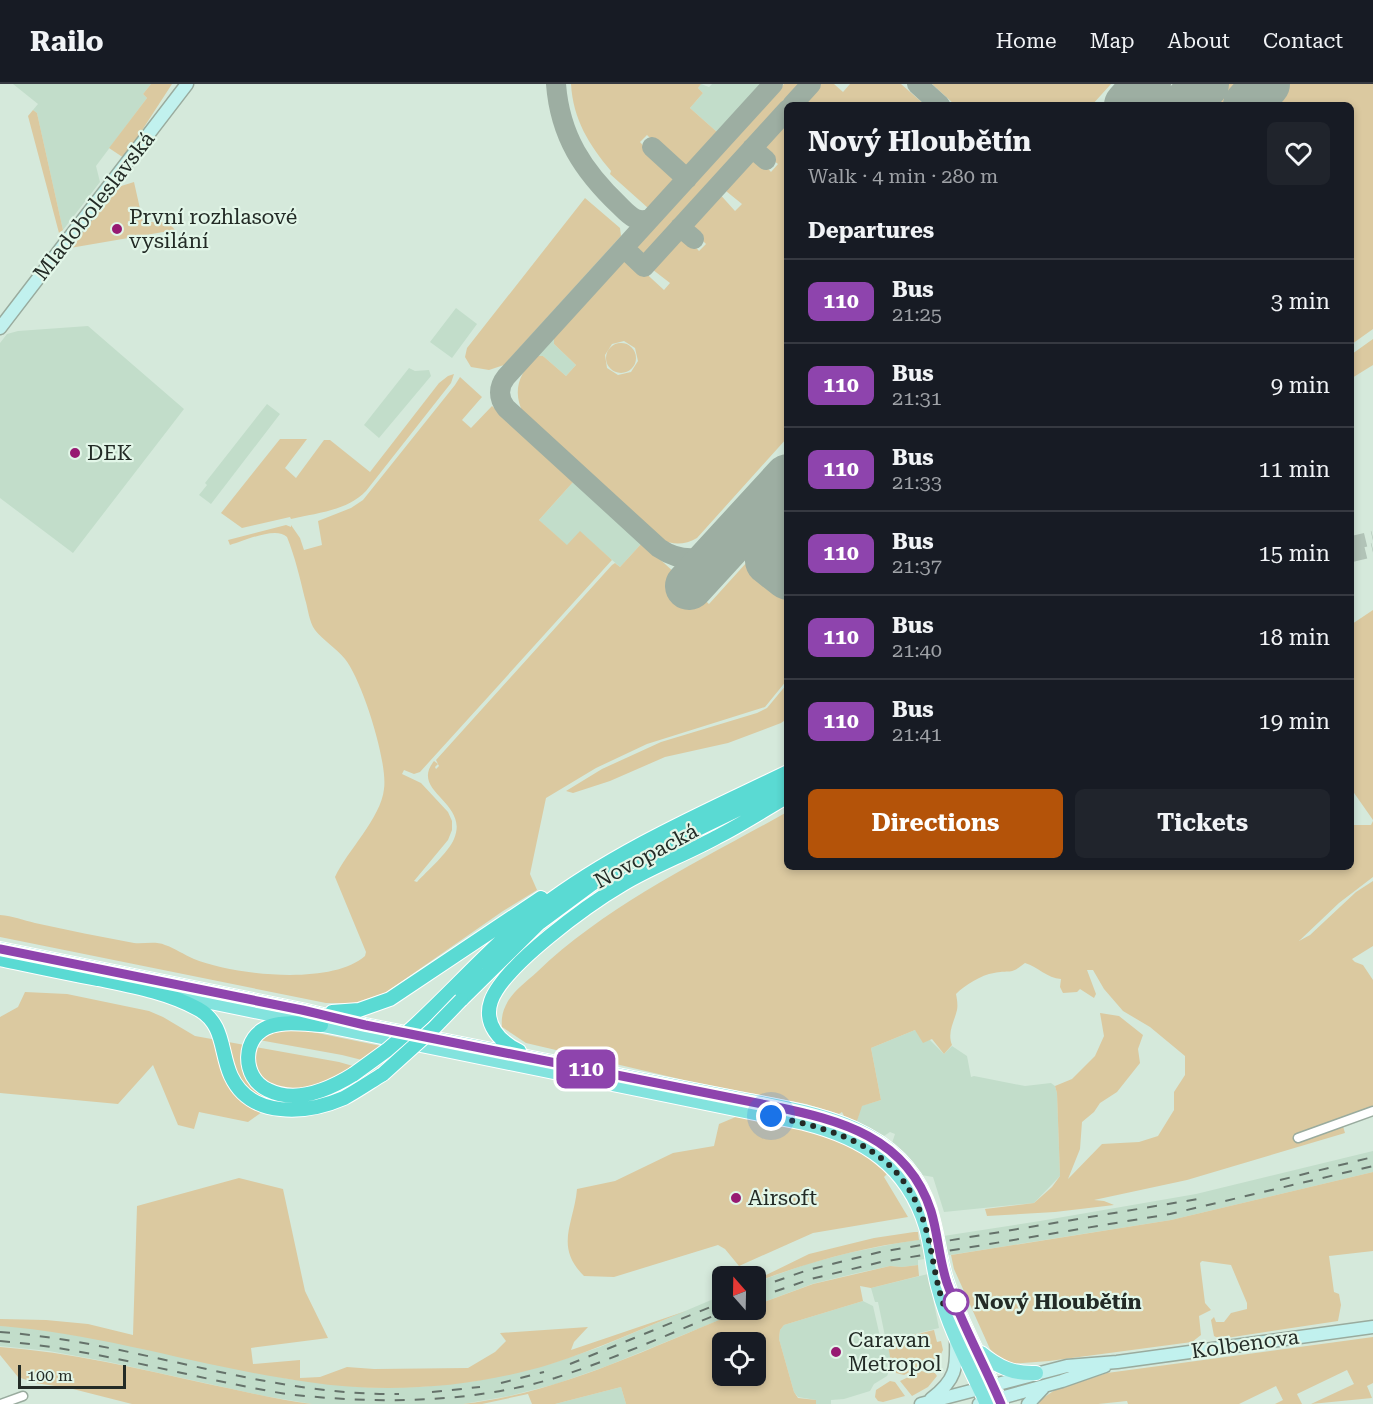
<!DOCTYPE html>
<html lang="en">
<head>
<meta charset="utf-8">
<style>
	:root { --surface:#171b24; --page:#20242c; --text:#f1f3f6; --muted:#9ea1a6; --line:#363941; --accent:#b45309 }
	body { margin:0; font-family:"Roboto Serif",serif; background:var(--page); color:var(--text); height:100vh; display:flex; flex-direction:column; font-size:22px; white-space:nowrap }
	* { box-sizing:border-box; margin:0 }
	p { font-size:20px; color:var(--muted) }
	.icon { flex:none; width:33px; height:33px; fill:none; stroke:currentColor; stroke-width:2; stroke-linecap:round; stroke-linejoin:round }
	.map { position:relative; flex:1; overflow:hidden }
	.panel { position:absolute; left:784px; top:18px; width:570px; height:768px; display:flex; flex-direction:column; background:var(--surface); border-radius:9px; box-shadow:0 3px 9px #0003 }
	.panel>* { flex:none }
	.badge { padding:0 12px; border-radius:9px; font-size:21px; line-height:39px }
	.needle { width:39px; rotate:340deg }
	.tools { position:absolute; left:712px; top:1182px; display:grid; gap:12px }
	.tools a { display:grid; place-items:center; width:54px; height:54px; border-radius:9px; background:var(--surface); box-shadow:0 3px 9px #0003; font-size:30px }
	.scale { position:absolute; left:18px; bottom:15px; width:108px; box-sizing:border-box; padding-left:6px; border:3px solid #232b26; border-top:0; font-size:16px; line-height:21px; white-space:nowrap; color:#232b26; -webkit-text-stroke:4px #e2f6e8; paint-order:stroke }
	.you { position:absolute; width:30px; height:30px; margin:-15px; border:4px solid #fff; border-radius:50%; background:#1a73e8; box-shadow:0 0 0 9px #1a73e833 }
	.map>.badge { position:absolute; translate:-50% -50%; box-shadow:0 0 0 3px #fff }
	h2 { padding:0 24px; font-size:22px; line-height:54px }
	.round { display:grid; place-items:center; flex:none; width:63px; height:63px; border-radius:9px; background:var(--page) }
	.head { display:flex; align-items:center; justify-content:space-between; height:102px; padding:0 24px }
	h1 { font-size:28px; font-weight:700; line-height:45px }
	.cta { display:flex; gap:12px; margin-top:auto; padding:12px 24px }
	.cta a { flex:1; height:69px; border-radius:9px; background:var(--accent); color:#fff; font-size:24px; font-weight:700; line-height:69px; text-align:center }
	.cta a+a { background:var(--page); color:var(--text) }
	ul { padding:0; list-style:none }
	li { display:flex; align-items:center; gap:18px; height:84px; padding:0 24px; border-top:2px solid var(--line) }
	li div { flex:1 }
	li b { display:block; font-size:22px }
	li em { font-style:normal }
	li .badge { min-width:66px; font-weight:700; text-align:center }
	header { display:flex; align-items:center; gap:36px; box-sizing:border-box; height:84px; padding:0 30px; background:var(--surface); border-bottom:2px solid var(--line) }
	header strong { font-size:28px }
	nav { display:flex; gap:33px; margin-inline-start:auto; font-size:21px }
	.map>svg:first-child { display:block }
</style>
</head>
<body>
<header>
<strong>Railo</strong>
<nav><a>Home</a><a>Map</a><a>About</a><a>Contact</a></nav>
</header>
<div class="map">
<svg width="1373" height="1320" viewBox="0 0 1373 1320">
	<rect width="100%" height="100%" fill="#d5e9db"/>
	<path fill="#c2ddca" d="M13,0H151L143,10L147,14L96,82L100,98L63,146L37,29L33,26L38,20Z
		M701,0L709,3L712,0H760L717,48L690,24L703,9L698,4Z
		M456,224L477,240L452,274L430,258Z
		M88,242L184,325L73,469L0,414V259L7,250L18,247Z
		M554,252V260L576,281L566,292L543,272H536Z
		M409,284L415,287L429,286L431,292L379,354L364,341Z
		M267,320L280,330L211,420L199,411L207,401L205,399Z
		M574,397L642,459L620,483L580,448L567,462L539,436Z
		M915,946L929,955L944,970L952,962L967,972L971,993L974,992L1025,1002L1051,999L1055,1002L1057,1009L1060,1092L1034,1119L944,1128L933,1093L921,1091L908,1074L892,1059L895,1050L890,1048L884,1052L857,1037L861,1022L881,1016L871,964Z
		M1373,1067V1088L1171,1136L918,1176V1181L902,1183L890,1182L853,1190L812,1200L756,1221V1198L807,1180L848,1169L898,1159L1040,1137L1196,1110Z
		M928,1190L939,1244L887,1257L892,1281L887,1292L874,1300L870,1307L844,1315L831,1316V1320H816V1316L798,1313L794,1308L779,1255L780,1246L784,1241L863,1217L873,1222L881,1257H886L878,1218H875L871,1204Z
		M723,1211V1226H744L607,1282L556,1300L509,1312L463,1320H312L264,1312L109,1278L49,1267L0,1262V1242L24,1243L113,1257L289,1295L371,1304L421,1303L476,1297L550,1280L600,1263Z
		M621,1303L626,1320H555Z"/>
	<path fill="#dbc9a0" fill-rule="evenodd" d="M151,0H172L124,74L109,64L147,14L143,10Z
		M571,0H701L698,4L703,9L690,24L717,48L682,86L654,61L655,59L647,51L640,58L648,67L650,65L678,91L648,124L610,90L611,87C589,61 573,35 571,0Z
		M784,0H806L648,174L646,173L644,176L638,174L631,167Z
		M814,0H834L843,8L850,0H901L925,21H795Z
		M932,0H1111L1092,21H955Z
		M1183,0H1373V245L1352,260V21H1164Z
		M33,26L37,29L63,146L59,149L28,32Z
		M787,29V354L697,454C685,461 674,461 661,456L524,331C512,308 518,291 536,272H543L566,292L576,281L554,260V252L627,172L664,206L670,199L648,182L655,177L654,176L681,147L699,167L706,160L698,152L695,153L687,145L688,144L686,141L717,107L735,127L742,120L721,103L753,68L771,88L778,80L756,63ZM624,257L635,264L638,277L631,288L618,291L607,284L605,271L612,260Z
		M134,98L143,138H168L175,146L70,164L118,103Z
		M585,114L620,144L621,152L504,281L489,286L471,283L465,273L467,264Z
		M1373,255V281L1352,294V270Z
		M606 274a15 15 0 1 1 30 0a15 15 0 1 1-30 0Z
		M454,290L451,299L366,407C347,427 316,429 291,435L290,433L242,444L221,429L280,355H307L285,384L296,394L324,356H330L370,388L439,299L448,292Z
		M460,293L482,313L462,336L471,344L492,322L574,397L539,436L567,461L580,447L612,476L420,688L414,690L404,686L402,690L421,699L448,728L452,737V746L448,756L414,797L417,798C427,787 448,769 454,755C470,718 409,708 434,677L438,680L435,683L436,685L439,682L436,676L612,481L615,479L620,483L642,459L709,520L787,434V596L765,623L647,660L596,684L546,714L530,790L537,806L503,827L385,909L354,919H326L0,853V831C13,832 23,836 35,839C68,846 101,853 134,859C144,860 156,857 165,861C175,864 184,871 194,875C234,891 331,902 365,872L366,868L335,793C347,767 381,734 384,705C388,678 362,596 345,575C336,564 323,556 315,546C309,538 308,524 305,515C300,494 295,473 287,453C276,442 244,457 230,461L228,456L286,441L291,443V441L300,454L304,466L322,461L318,437L351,424L363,416L455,301Z
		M1373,526V736L1352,706V559H1353L1352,540Z
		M787,600V635L781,639L728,659L665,673L610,697L573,709L566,707L602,685L661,658L757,629L767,624Z
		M787,728L788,783H1352V741H1371L1373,737V793L1339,819L1299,857L1310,851L1356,808L1373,797V862L1352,875L1355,878L1363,881L1373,896V1022L1342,1039L1345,1049L1187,1096L1094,1116L1104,1117L1114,1121L1055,1128L987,1132L985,1125L1034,1119L1052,1103L1060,1092L1057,1009L1055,1002L1072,995L1095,972L1104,952L1100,929L1119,932L1143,951L1138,965L1140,979L1117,1008L1100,1019L1094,1028L1082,1038L1080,1065L1068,1095L1102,1060L1139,1058L1158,1052L1174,1026V1008L1185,991V972L1150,943L1123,927L1104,905L1093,886H1087L1096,910L1094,914L1080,905L1077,908L1063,909L1060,903L1061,895C1047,894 1038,883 1025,879C1009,892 1010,885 994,889C981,891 965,901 956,910C957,915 958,921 957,926C954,939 947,948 952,961L944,970L932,955L923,959L915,946L871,964L881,1016L862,1022L857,1037L844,1032L842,1028L839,1030L806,1020L684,996L526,959L502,943C501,933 503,926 508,917C515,906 527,897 537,888C608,820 702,776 787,728Z
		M25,908L67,910L149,927L163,933L195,952L339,978L353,982C321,1003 306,1009 267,1001L262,1028L248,1038L199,1028L194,1045L178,1041L153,981L118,1020L0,1009V933L18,923Z
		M293,944L381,962L362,976L342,971L259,956C269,947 280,945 293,944Z
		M738,1032C793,1043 844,1050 888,1089L884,1093L908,1133L813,1149L739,1182L725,1165L718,1161L614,1193L584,1192C554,1162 574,1140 577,1105L615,1097L673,1069L714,1062L719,1040Z
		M1373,1088V1167L1329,1172L1334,1208L1339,1210L1341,1221L1338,1237L1220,1255L1214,1252L1211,1236L1214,1233L1216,1238H1224L1231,1229L1247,1225V1219L1231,1181L1202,1177L1200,1179L1205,1219L1211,1226L1199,1232L1201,1251L1192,1258L1049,1277L1010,1280L997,1272L990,1265L954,1185L951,1171L1171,1136Z
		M239,1094L283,1105L305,1207L328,1254L251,1264L253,1280L300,1276V1294L320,1293L347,1283L374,1285L468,1284L495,1268L506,1257L500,1249L588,1243L574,1258L571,1266L686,1227C641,1245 597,1265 551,1280C473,1304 388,1310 308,1298C204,1284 105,1250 0,1242V1235L46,1236L88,1240L133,1251L137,1122Z
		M914,1148H918L919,1156C863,1163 809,1178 756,1198V1196L809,1170L874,1154Z
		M918,1181L919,1192L871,1204L860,1202L863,1217L784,1241L780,1246L779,1255L794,1308L798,1314L816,1316V1320H626L621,1303L555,1320H532L528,1310L482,1320H463C562,1309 652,1262 744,1226H756V1221L813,1200L890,1182L902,1183ZM756,1258V1292H723V1258Z
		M934,1246L937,1258L941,1257L943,1266L940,1272L904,1291L896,1289L894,1283L900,1282L902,1285L910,1283L908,1275L891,1278L887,1257Z
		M1373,1253V1299L1367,1302L1372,1314L1311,1320L1354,1300L1347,1286L1297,1310L1302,1320H1275L1283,1316L1276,1302L1239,1320H1128L1127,1317L1098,1320H1039L1040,1316L1055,1306L1107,1289Z
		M0,1263C71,1268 139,1285 208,1300C243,1307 277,1316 312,1320H132L69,1304L35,1299L18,1293L0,1271Z
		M921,1287L935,1289L937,1292L928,1303L912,1312L900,1297Z
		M890,1297L895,1298L905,1312L883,1318L878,1317L875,1313L876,1306Z"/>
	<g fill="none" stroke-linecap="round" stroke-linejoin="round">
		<path stroke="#9daea2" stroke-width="20" d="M556,0C560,52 583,87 620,122C629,131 638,141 651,134
			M917,0L940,21
			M792,21L811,0
			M652,63L687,95
			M752,64L766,76
			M680,143L694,155
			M624,164L644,183L788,25
			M769,412L722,464C701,478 680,478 659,464L506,324C498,314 498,303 506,293L773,0"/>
		<path stroke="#9daea2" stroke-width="48" d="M1128,21L1147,0
			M1186,21L1205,0
			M1247,21L1266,0
			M788,457L769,477L788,492
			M689,502L788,394"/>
		<path stroke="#b1c3b7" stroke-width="14" stroke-dasharray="14 7" stroke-linecap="butt" d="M1352,459L1373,454
			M1352,471L1373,466"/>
		<defs>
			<path id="minor" d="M1298,1054L1373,1027
				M1,1320L23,1312"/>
			<path id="secondary" d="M0,244L187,0
				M931,1315C956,1296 957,1284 956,1255
				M921,1320L1067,1282L1117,1278L1373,1243
				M979,1320L1062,1297L1105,1282
				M1028,1320L1043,1304"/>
			<path id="primary" d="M176,911L804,1039C863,1054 907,1081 926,1143C932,1164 933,1186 939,1206C949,1245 970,1283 987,1320
				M734,1014C805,1028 895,1038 926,1115C937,1141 938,1169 946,1195C960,1238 984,1279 1001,1320
				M981,1269C998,1283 1013,1290 1036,1289"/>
			<path id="trunk" d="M0,865L302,926L365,941L734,1014
				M0,875C33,882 65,889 98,895C132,902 167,908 198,925C225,940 220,968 231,992C251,1035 307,1030 344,1014C357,1007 370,998 383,990
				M461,916L538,840L592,800L640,773L788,701
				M332,928L359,926L390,915L541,814
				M321,941C305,940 286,937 271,942C241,951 241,994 268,1006C296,1020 330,1005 354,990
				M410,946C454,906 492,861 540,824C615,767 703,729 788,688
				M519,967C500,958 483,940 491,917C504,881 589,820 623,800C653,782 686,770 717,753C741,741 764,726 788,712"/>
		</defs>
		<use href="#minor" stroke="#99ab9e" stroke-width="11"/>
		<use href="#secondary" stroke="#99ab9e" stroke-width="15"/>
		<use href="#primary" stroke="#fff" stroke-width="16"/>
		<use href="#trunk" stroke="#fff" stroke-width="16"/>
		<use href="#minor" stroke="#fff" stroke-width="8"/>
		<use href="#secondary" stroke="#c1f1ee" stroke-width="12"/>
		<use href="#primary" stroke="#83e3de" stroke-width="14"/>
		<use href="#trunk" stroke="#5adad3" stroke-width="14"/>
		<path stroke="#65726a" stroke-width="2" stroke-dasharray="10 10" stroke-linecap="butt" d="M1280,1096L1373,1073
			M756,1204L808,1186L880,1168L1198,1115
			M756,1214L811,1195L881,1178L1170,1130L1373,1082
			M0,1248C135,1258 264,1312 399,1310
			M0,1257C97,1265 190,1294 286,1310C375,1320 469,1320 555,1294C614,1275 671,1249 728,1226
			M570,1280L723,1218
			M501,1299L544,1288
			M432,1308L480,1303"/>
		<defs>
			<path id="trunk-bridge" d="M354,990L387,966L410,946
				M383,990L433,945L461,916"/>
		</defs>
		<use href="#trunk-bridge" stroke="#fff" stroke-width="16" stroke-linecap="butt"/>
		<use href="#trunk-bridge" stroke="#5adad3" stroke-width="14"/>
	</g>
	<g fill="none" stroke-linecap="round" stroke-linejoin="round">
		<defs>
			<path id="line" d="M0,865L302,926L365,941L772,1022C840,1036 907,1053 931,1127C938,1150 939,1175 947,1199C962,1240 984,1280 1001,1320"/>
		</defs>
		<use href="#line" stroke="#fff" stroke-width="14"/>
		<use href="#line" stroke="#8e44ad" stroke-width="9"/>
		<path stroke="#232b26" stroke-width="6" stroke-dasharray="0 10.8" d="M771,1032C843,1047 904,1066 926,1145C933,1170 935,1196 944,1222L956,1218"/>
	</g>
	<g fill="#971a72" stroke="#e2f6e8" stroke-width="2">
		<circle cx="117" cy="145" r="6"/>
		<circle cx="75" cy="369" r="6"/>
		<circle cx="736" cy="1114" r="6"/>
		<circle cx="836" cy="1268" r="6"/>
	</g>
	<circle fill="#fff" stroke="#8e44ad" stroke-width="3" cx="956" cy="1218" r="12"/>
	<g text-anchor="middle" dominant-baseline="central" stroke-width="4.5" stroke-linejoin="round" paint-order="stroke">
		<g font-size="21" fill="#232b26" stroke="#e2f6e8">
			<text transform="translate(94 122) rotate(-52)">Mladoboleslavská</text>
			<text transform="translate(646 772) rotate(-28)">Novopacká</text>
			<text transform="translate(1245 1260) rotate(-8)">Kolbenova</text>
		</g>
		<g font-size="21" fill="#232b26" stroke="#e2f6e8" text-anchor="start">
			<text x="129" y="133">První rozhlasové<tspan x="129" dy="24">vysilání</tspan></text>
			<text x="87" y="369">DEK</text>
			<text x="748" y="1114">Airsoft</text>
			<text x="848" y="1256">Caravan<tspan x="848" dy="24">Metropol</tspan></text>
		</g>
		<g font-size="21" font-weight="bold" fill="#232b26" stroke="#e2f6e8" text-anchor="start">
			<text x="974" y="1218">Nový Hloubětín</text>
		</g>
	</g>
</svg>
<div class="tools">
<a><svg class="needle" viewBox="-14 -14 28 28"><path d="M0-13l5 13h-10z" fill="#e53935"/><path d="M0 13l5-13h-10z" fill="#9ea1a6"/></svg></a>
<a><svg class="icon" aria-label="locate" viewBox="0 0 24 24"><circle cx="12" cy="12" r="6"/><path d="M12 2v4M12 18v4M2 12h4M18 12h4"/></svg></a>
</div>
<div class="scale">100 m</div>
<div class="you" style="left:771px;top:1032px"></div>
<b class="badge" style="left:586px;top:985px;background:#8e44ad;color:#fff">110</b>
<section class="panel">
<div class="head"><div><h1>Nový Hloubětín</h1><p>Walk · 4 min · 280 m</p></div><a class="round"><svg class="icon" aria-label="heart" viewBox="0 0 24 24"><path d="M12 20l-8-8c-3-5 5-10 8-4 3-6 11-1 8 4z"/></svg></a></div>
<h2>Departures</h2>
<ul>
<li><span class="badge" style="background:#8e44ad;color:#fff">110</span><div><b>Bus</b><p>21:25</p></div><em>3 min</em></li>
<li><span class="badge" style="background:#8e44ad;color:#fff">110</span><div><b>Bus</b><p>21:31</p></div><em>9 min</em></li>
<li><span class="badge" style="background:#8e44ad;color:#fff">110</span><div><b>Bus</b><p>21:33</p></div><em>11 min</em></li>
<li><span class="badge" style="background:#8e44ad;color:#fff">110</span><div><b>Bus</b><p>21:37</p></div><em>15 min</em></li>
<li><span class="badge" style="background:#8e44ad;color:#fff">110</span><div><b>Bus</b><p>21:40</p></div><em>18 min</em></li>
<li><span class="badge" style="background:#8e44ad;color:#fff">110</span><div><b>Bus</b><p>21:41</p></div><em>19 min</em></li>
</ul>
<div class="cta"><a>Directions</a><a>Tickets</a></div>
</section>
</div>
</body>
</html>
